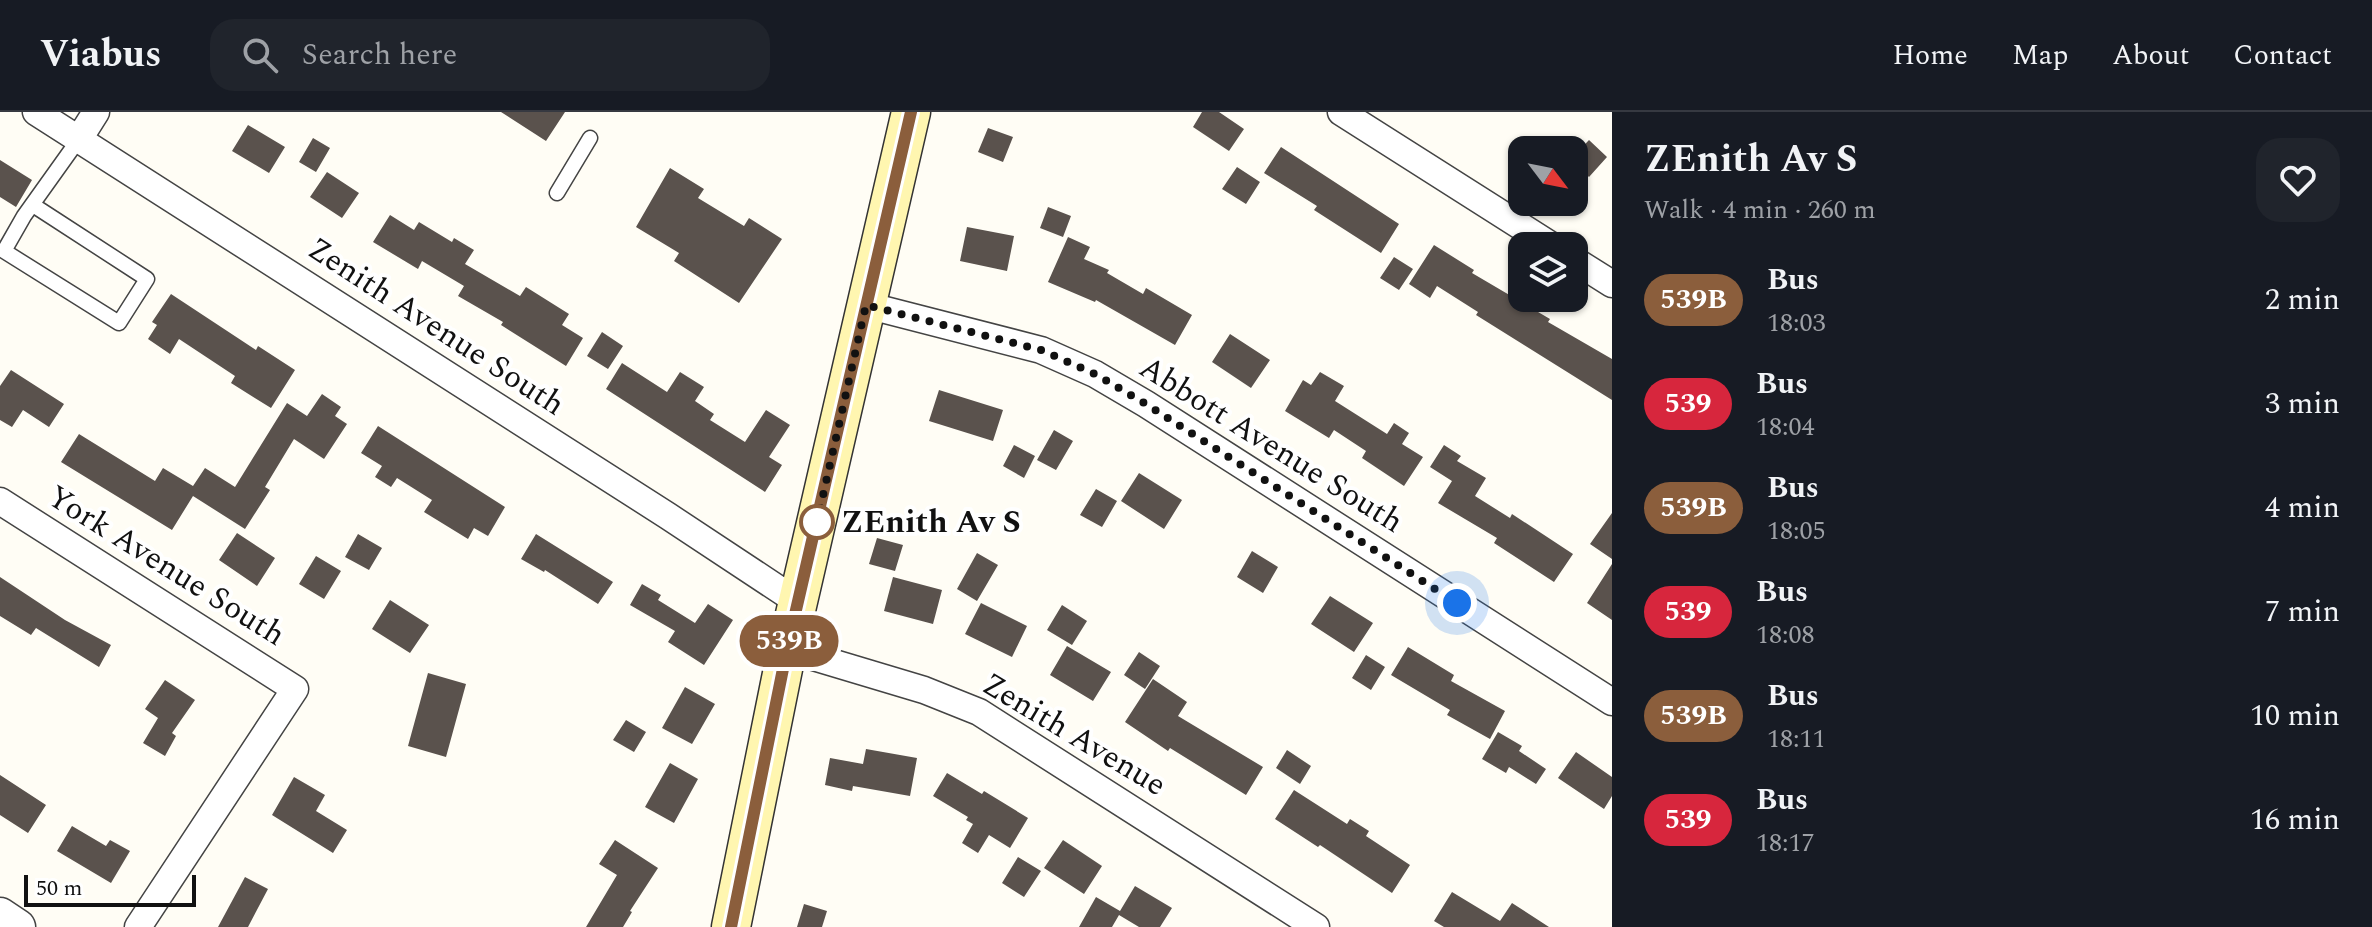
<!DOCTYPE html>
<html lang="en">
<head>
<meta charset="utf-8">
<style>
	:root { --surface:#171b24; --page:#20242c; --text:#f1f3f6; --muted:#9ea1a6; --line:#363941 }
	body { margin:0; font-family:Spectral,serif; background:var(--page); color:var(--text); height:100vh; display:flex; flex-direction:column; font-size:30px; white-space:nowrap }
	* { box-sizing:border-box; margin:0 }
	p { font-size:26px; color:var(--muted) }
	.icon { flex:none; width:44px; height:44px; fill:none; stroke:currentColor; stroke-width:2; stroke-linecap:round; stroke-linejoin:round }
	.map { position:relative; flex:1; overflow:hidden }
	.side { display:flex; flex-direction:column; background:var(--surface); width:760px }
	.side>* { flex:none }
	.badge { padding:0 16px; border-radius:26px; font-size:28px; line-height:52px }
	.needle { width:52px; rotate:122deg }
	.fabs { position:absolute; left:1508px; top:24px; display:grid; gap:16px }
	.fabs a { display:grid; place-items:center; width:80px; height:80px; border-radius:16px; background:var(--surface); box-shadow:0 2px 6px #0004; font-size:40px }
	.scale { position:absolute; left:24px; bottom:20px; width:172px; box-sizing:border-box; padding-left:8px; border:4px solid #111; border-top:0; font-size:22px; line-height:28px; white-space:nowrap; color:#111; -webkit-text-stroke:6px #fff; paint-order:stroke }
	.you { position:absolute; width:40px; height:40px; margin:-20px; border:6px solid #fff; border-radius:50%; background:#1a73e8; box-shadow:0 0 0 12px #1a73e833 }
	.map>.badge { position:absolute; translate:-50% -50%; box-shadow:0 0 0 4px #fff }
	.round { display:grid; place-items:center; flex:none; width:84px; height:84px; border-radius:24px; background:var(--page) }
	.head { display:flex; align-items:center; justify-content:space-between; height:136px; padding:0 32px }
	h1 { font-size:38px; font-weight:700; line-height:60px }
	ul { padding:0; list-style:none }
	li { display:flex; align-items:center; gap:24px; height:104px; padding:0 32px }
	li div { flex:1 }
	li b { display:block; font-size:30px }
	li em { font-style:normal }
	li .badge { min-width:88px; font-weight:700; text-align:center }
	header { display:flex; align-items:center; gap:48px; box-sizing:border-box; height:112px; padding:0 40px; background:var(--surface); border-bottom:2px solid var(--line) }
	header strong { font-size:38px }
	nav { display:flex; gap:44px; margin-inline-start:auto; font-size:28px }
	.search { width:560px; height:72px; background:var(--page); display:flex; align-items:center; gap:20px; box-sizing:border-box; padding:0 28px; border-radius:24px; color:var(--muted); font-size:30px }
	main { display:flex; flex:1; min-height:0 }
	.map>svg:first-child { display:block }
</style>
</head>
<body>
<header>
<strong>Viabus</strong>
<div class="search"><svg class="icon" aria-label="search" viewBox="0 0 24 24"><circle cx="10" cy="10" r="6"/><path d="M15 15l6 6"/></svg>Search here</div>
<nav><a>Home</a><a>Map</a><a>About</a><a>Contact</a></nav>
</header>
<main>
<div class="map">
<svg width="1612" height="815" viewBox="0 0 1612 815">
	<rect width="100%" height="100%" fill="#fffdf5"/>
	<path fill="#5a524d" d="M501,0H565L546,29Z
		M1202,0H1219L1244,17L1229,39L1193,15Z
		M248,13L285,35L269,61L232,39Z
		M988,16L1013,25L1003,50L978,40Z
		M313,26L330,36L316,60L299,50Z
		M1589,28L1607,45L1589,65L1574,50V44Z
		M1281,35L1399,112L1381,141L1314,98L1317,94L1264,61Z
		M0,48L32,68L16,95L0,85Z
		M1237,55L1260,70L1246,92L1222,77Z
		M670,56L704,77L698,86L744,114L749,106L782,127L739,191L674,149L679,141L636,115Z
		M327,60L359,81L342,106L310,85Z
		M1048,95L1071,104L1063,125L1040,116Z
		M390,103L414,118L419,110L452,130L454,126L474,138L465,152L520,184L526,175L569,202L562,213L583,226L566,254L501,213L503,210L458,184L464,174L422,149L418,157L373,130Z
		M967,115L1014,124L1007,159L960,149Z
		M1068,125L1090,135L1084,147L1109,158L1107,161L1143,182L1146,176L1192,203L1175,233L1096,188L1095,190L1048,170Z
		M1434,133L1474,158L1472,161L1550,207L1548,210L1612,247V288L1476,203L1478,200L1437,174L1430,186L1409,172Z
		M1394,145L1413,157L1399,178L1380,166Z
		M171,182L256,238L258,234L295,258L271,296L231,271L235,264L179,227L170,242L148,227L157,213L152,210Z
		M602,220L623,234L608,257L587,244Z
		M1230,222L1270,248L1251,276L1212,250Z
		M622,251L667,280L680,260L704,275L695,289L714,302L710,308L745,330L766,298L790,313L769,345L782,353L765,380L606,277Z
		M11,258L64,292L49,315L23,298L12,315L0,308V274Z
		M1320,260L1344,274L1335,289L1387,322L1394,311L1409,321L1402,332L1423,345L1404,374L1362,346L1366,339L1334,318L1329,326L1285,299L1303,268L1311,273Z
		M939,278L1003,298L993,329L929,309Z
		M322,282L341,295L335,304L347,312L324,347L294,327L265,375L270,378L245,417L193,384L172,418L61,350L79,322L155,369L163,356L193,374L205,356L235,375L287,291L307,304Z
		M378,314L505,395L488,424L474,416L468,427L424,400L432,388L397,366L391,375L375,365L382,354L361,341Z
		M1054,318L1073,329L1056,358L1037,348Z
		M1014,333L1035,344L1024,366L1003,354Z
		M1444,333L1461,344L1457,349L1486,366L1475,384L1510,406L1512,402L1573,442L1554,470L1494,431L1497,426L1438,391L1452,369L1430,355Z
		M1139,361L1182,388L1164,417L1121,389Z
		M1096,377L1117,389L1102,415L1080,403Z
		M1612,401V447L1590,432Z
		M237,421L275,446L257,474L219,448Z
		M358,422L382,436L369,458L345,445Z
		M536,422L613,470L598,492L545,458L544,460L521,447Z
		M877,426L903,433L895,459L869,452Z
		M1252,439L1278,455L1263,481L1237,465Z
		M977,441L998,453L977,489L957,477Z
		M316,444L341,459L324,487L299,472Z
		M1612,452V508L1587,491Z
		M0,465L65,508L111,533L99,555L36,516L31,523L0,504Z
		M893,465L942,478L933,512L884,499Z
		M642,472L661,483L658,488L695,511L708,492L733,508L704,553L668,530L675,519L630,493Z
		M1330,484L1373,511L1354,540L1311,512Z
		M390,488L429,513L410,541L372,517Z
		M981,491L1027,514L1012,545L965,522Z
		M1062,493L1087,509L1072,533L1047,518Z
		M1067,534L1111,560L1093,589L1050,563Z
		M1408,535L1454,563L1451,569L1505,599L1490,627L1447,603L1450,598L1391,563Z
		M1139,540L1160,554L1145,577L1124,563Z
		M1366,543L1385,555L1371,578L1352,566Z
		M428,561L466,572L446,645L408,634Z
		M1153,567L1187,590L1178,604L1263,655L1246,683L1170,636L1168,639L1125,610Z
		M165,568L195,588L172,621L176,624L165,644L143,631L158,606L145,597Z
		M685,575L715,592L692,632L662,616Z
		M626,608L646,620L634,640L613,628Z
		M1498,620L1522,634L1519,639L1546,657L1536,672L1509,655L1506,661L1482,647Z
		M866,637L917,646L910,684L853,674L852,679L825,673L830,646L863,652Z
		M1287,638L1311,654L1300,672L1276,656Z
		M1576,640L1612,665V684L1604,697L1558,666Z
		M670,651L698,667L674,711L645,695Z
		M947,661L982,682L984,679L1028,706L1010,736L989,723L978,741L962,731L973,712L966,708L968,705L933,684Z
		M0,663L46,693L28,721L0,703Z
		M294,665L325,683L316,699L347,718L333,741L272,703Z
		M1294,678L1347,712L1350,707L1369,719L1366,724L1410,753L1392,781L1320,733L1318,735L1275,707Z
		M72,714L106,734L110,728L130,739L111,771L57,739Z
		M615,728L658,756L630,799L632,800L623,815H586L617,763L599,752Z
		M1063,728L1102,754L1084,782L1044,756Z
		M1018,745L1041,759L1024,785L1002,771Z
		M245,765L268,777L248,815H218Z
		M1135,774L1172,796L1160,815H1139L1119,803L1112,815H1079L1096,785L1120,799Z
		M1452,780L1500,809L1512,791L1549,815H1444L1434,809Z
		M804,792L827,799L822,815H797Z"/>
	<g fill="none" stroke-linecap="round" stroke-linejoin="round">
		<defs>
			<path id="service" d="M557,81L590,26
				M33,93L147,167L119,211L4,139L24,104L79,27"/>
			<path id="minor" d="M36,0L668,404L798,490
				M1341,0L1552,134
				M79,27L96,0
				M1574,148L1612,172
				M866,193L1041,238L1095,262L1146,292L1612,590
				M0,389L295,577L138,815
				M787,537L924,578L979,600L1316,815"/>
			<path id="tertiary" d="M0,803L18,815"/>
			<path id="secondary" d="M731,815L787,537L911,0"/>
		</defs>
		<use href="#service" stroke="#444" stroke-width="17"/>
		<use href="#minor" stroke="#444" stroke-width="29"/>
		<use href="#tertiary" stroke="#444" stroke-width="37"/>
		<use href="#secondary" stroke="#333" stroke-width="41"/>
		<use href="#service" stroke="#fff" stroke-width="14"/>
		<use href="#minor" stroke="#fff" stroke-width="26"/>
		<use href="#tertiary" stroke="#fff" stroke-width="34"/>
		<use href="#secondary" stroke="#fff6b0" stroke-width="38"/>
	</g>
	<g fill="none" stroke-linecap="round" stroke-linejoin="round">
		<defs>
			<path id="line" d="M731,815L787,537L911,0"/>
		</defs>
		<use href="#line" stroke="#fff" stroke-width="18"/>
		<use href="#line" stroke="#8b5e3c" stroke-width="12"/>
		<path stroke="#111" stroke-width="8" stroke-dasharray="0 14.4" d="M817,410L866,193L1041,238L1095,262L1146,292L1457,491"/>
	</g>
	<circle fill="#fff" stroke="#8b5e3c" stroke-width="4" cx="817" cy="410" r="16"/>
	<g text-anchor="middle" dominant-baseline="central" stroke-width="8" stroke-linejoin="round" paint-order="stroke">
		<g font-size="32" fill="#111" stroke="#fff">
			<text transform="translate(436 215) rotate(33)">Zenith Avenue South</text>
			<text transform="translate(1271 333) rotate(32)">Abbott Avenue South</text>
			<text transform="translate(166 454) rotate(32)">York Avenue South</text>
			<text transform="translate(1074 623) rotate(31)">Zenith Avenue</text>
		</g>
		<g font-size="32" font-weight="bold" fill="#111" stroke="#fff" text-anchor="start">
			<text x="841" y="410">ZEnith Av S</text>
		</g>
	</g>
</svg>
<div class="fabs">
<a><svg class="needle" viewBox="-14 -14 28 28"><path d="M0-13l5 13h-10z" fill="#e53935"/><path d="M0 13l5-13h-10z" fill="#9ea1a6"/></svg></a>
<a><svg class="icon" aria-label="layers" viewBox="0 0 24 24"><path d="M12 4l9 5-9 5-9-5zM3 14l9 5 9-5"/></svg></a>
</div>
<div class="scale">50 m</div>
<div class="you" style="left:1457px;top:491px"></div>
<b class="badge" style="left:789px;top:529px;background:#8b5e3c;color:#fff">539B</b>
</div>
<section class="side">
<div class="head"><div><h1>ZEnith Av S</h1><p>Walk · 4 min · 260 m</p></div><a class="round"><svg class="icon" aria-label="heart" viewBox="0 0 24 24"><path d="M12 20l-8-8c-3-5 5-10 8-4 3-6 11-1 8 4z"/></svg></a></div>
<ul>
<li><span class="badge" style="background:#8b5e3c;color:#fff">539B</span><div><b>Bus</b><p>18:03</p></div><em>2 min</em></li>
<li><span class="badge" style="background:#d7263d;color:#fff">539</span><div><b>Bus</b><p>18:04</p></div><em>3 min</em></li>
<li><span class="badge" style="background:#8b5e3c;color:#fff">539B</span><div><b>Bus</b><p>18:05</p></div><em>4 min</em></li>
<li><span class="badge" style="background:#d7263d;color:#fff">539</span><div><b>Bus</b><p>18:08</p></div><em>7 min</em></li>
<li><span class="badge" style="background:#8b5e3c;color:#fff">539B</span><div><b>Bus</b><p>18:11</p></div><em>10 min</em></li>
<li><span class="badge" style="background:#d7263d;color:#fff">539</span><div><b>Bus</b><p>18:17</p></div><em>16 min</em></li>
</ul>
</section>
</main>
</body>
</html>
